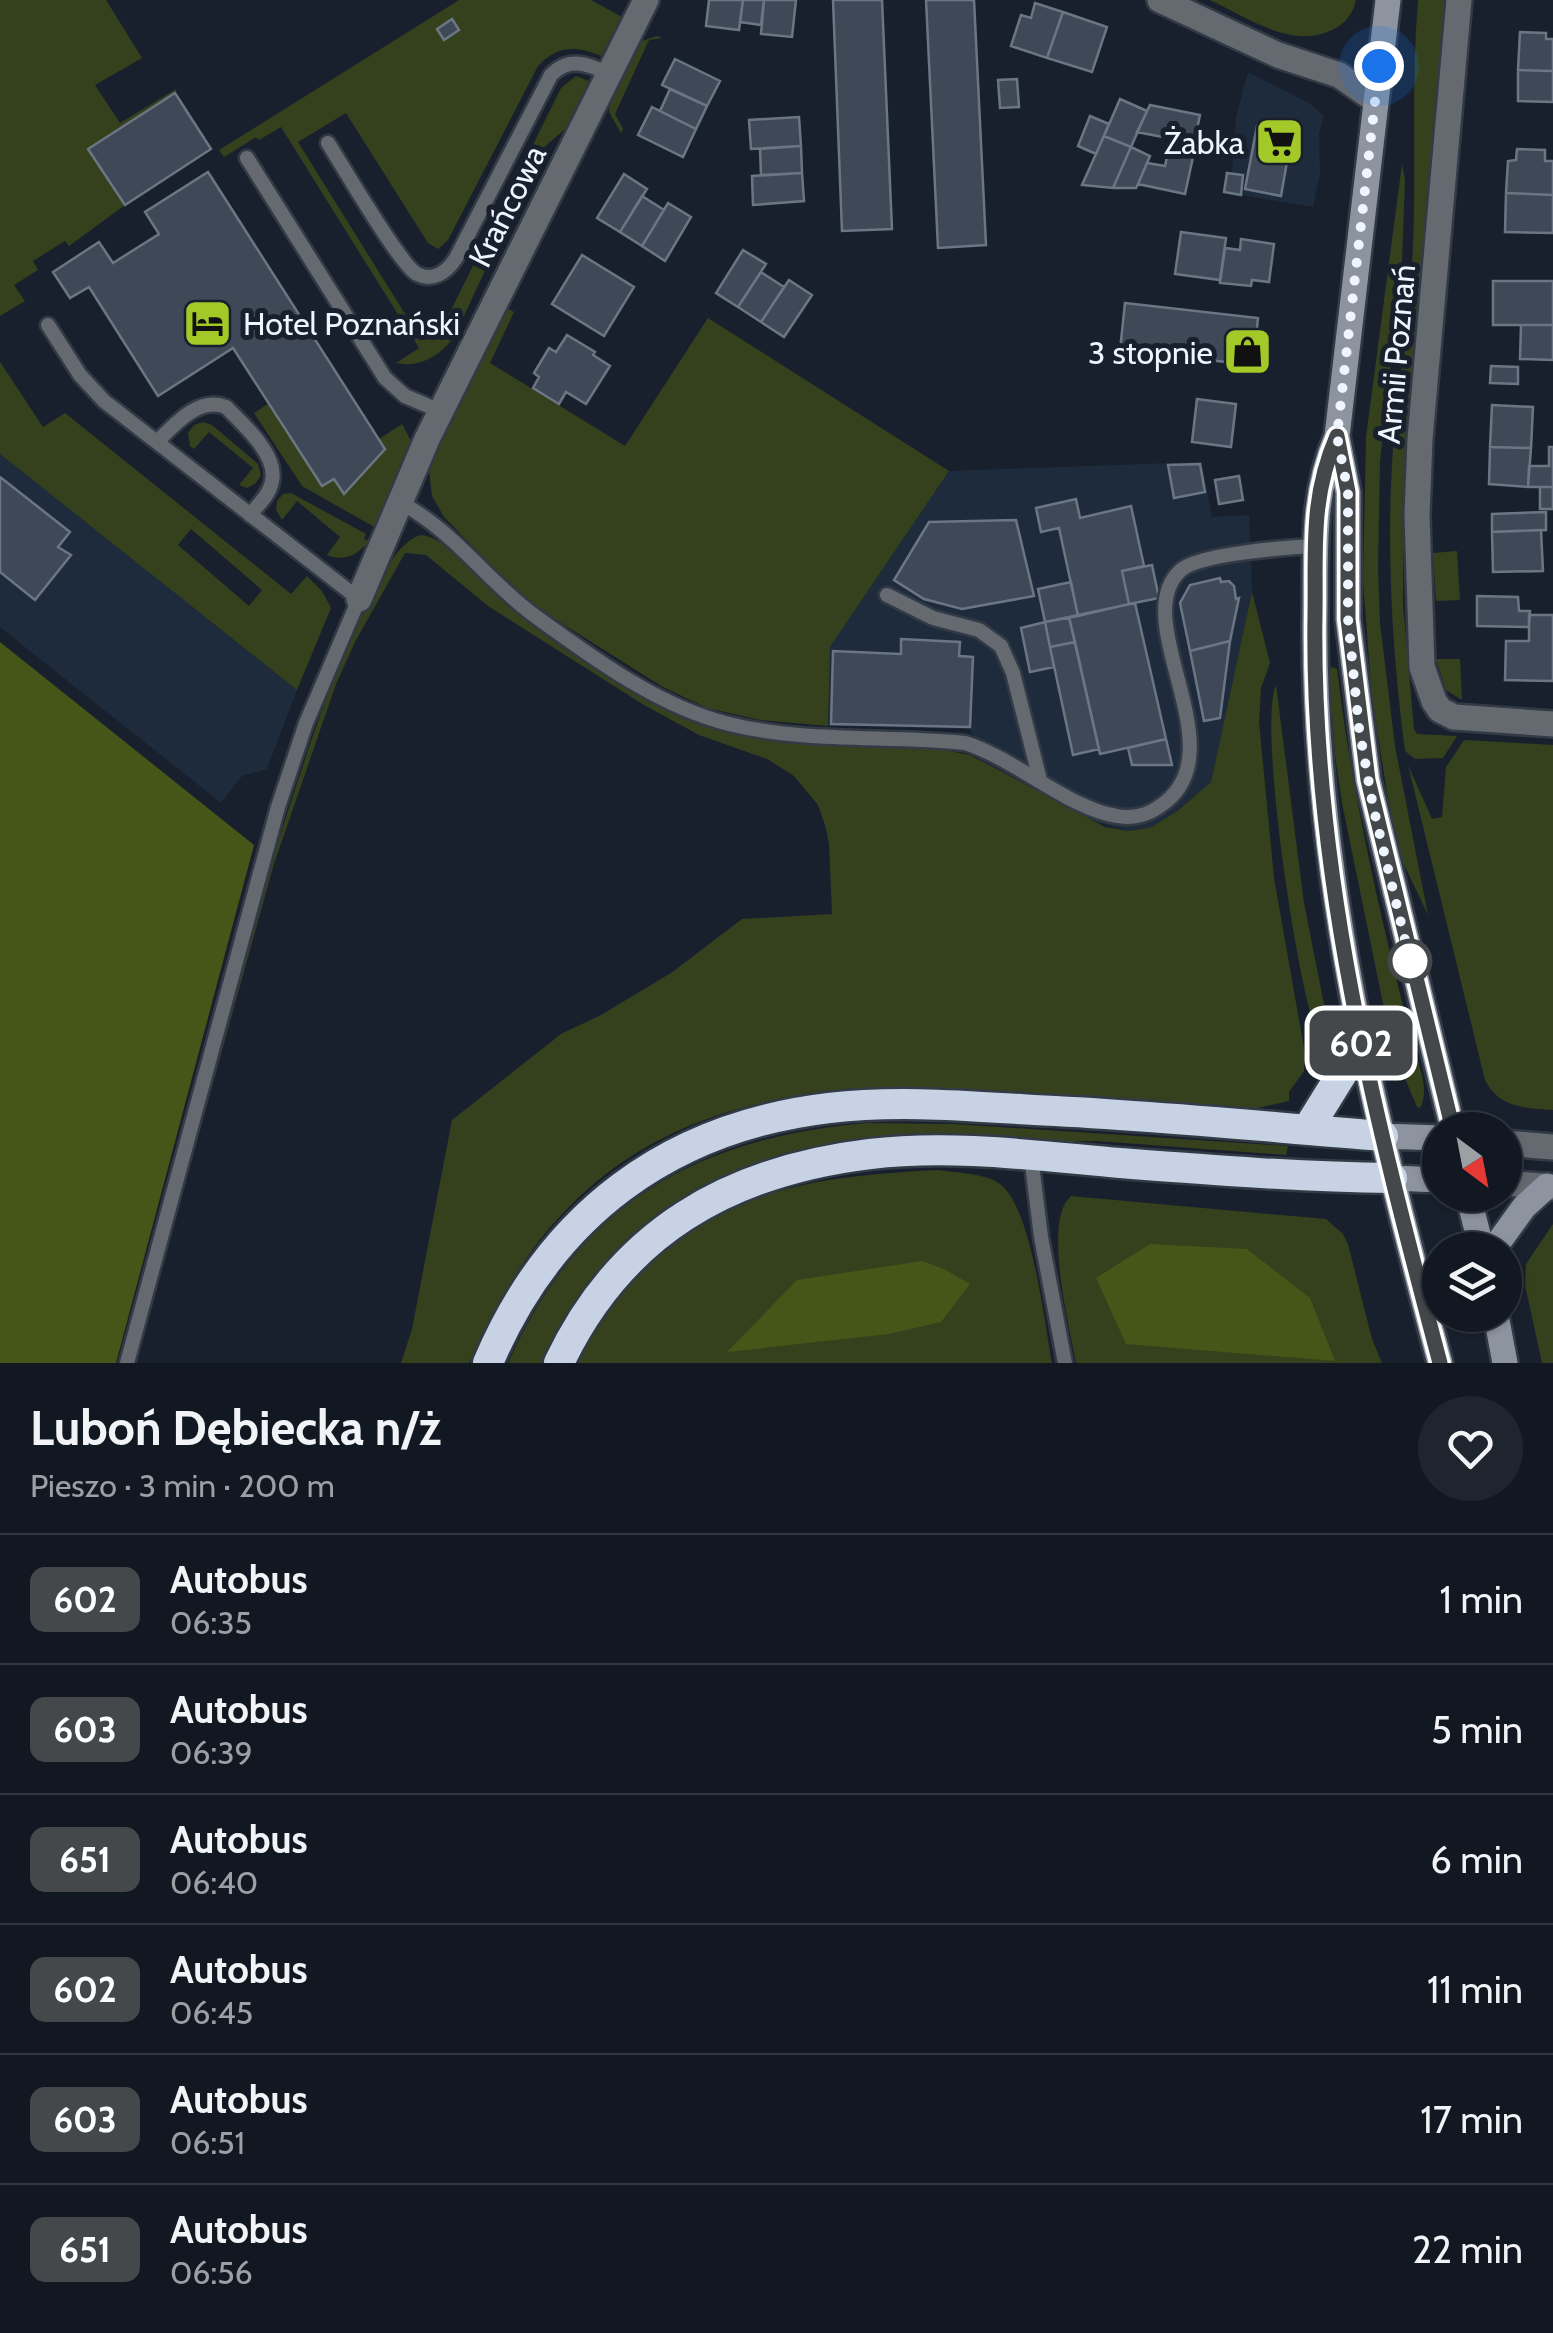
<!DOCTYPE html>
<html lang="pl">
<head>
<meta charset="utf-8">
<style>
	:root { --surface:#121822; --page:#1f252f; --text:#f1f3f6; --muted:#9ca0a5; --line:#313740 }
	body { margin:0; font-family:Cabin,sans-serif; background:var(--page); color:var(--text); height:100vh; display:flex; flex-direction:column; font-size:38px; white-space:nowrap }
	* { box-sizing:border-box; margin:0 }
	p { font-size:32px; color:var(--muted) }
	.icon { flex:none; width:55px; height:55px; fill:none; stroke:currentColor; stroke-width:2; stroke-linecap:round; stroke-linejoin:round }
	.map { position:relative; height:1363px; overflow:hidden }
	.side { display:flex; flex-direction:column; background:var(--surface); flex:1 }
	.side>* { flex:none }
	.badge { padding:0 20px; border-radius:15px; font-size:35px; line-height:65px }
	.needle { width:65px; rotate:148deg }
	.fabs { position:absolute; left:1422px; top:1112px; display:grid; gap:20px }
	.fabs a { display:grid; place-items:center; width:100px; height:100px; border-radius:50%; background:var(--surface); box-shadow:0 2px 8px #0004,0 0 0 2px var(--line); font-size:50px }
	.you { position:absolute; width:50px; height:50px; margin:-25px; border:8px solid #fff; border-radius:50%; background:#1a73e8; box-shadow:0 0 0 15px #1a73e833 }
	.map>.badge { position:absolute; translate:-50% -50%; box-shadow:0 0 0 5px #fff }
	.round { display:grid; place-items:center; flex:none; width:105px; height:105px; border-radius:52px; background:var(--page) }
	.overview { display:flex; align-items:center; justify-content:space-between; height:170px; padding:0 30px }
	h1 { font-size:48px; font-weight:700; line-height:75px }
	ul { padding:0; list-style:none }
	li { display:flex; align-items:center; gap:30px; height:130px; padding:0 30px; border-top:2px solid var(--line) }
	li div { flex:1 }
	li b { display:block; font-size:38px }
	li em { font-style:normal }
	li .badge { min-width:110px; font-weight:700; text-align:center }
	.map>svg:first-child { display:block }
</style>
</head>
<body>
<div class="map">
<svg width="1553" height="1363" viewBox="0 0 1553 1363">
	<rect width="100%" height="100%" fill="#18202d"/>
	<path fill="#1e2b3c" d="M1248,72L1309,103L1324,116L1319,134L1320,173L1313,207L1241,195L1243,175L1232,173L1236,117Z
		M0,454L297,690L267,769L242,776L221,803L0,627Z
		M1202,462L1212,517L1249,515L1252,592L1211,782L1165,820L1152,827L1129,831L1092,821L979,760L970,729L828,726L830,647L949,471Z"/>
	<path fill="#35401c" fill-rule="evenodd" d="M0,0H106L142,58L95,85L120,123L176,89L175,93L89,149L125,205L69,246L65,241L33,261L38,270L14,285L25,301L0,316Z
		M459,0H591L622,17L601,56C576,46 558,45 538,66L448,240L438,249L428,243L346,113L298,142L405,314C419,324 439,326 450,312L561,88L576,76L589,81L565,129L542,149L454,337C440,356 420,368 396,363L419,348L281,127L259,140L256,137L224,157L219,150Z
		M1210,0H1356C1353,14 1345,24 1332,30C1292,50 1247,17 1210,0Z
		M1418,0H1446L1424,278L1403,495V605L1414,729L1417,734L1457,736L1443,758L1415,759L1405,751C1392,650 1386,550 1393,448C1396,392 1407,337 1411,281C1418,188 1410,94 1418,0Z
		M657,36L662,38L649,40L615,114L623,129L621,133L609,112L610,102L639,42Z
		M1402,164L1405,180L1402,261L1380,461L1378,568L1380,623L1395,746L1428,915L1400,856L1388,798L1372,699L1363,581L1366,437Z
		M507,308L514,312L490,363L625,446L708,318L949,471L830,647L828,726L760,720L707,708L661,686L555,619L516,591L444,517L432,496L429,471L431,460Z
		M0,362L43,427L65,413L291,594L307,576L322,591L331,608L297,690L0,454ZM191,529L262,590L249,606L178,545Z
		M268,404L322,486L334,479L344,494L385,449L379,439L402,424L410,439V451L376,528L302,486L254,413Z
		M203,422L212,425L258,464L261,475L255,484L247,488L239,485L253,468L209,432L194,449L190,446L188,433L194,425Z
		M291,493L366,534L364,539L370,541C356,555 346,562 327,555L340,537L297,501L282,520L276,510L277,501L283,494Z
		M421,535C452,538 485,588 509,607C580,664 670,724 760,739L944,750L970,755L1105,827L1129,831L1152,827L1177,811L1211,782L1252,592L1270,663L1261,688L1259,722L1274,878L1305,1054L1304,1071L1289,1092V1101L1253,1109C1185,1104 1117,1099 1049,1094C878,1082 695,1076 566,1210C523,1254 494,1308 469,1363H401L412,1329L452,1120L561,1034L601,1015L671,973L742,919L832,914L829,843L825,825L818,805L794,776L767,759L699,735L644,705L488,606L426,555L405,553L356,640L336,684L274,864L135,1363C166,1252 332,553 421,535Z
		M1457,551L1460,600L1436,601L1433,553Z
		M1436,659H1460L1462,700L1446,690Z
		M1332,667L1337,669C1351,787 1377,902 1406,1018L1387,1023L1342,803L1335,755L1329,671Z
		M1276,685L1304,903L1331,1040H1327C1321,1034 1315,1029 1313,1021C1296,972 1258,726 1276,685Z
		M1464,740L1553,745V1110C1525,1108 1499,1108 1485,1080L1408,765L1432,819L1442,817L1446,767Z
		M1413,1046C1419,1065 1430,1090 1420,1108L1417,1107L1394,1052Z
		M868,1123L954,1124L1288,1146L1286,1155L1097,1141L968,1142L731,1177L545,1363H508C579,1203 698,1137 868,1123Z
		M939,1170C957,1173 985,1173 1000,1184C1032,1208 1044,1322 1052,1363H574C587,1333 608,1305 631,1281C719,1188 818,1176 939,1170Z
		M1071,1196L1326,1219L1343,1234L1348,1244L1372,1339L1382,1363H1076C1070,1329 1042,1220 1071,1196Z
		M1553,1224V1363H1542L1525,1285L1526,1264Z"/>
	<path fill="#455618" d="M0,642L254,845L116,1363H0Z
		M1150,1244L1247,1249L1310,1298L1335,1361L1126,1344L1096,1278Z
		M922,1261L944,1269L970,1284L941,1322L889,1334L727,1352L797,1280Z"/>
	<path fill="#3e4856" stroke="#6b7685" stroke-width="2.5" d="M709,0H743L739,30L706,26Z
		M743,0H764L761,25L740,22Z
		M764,0H796L792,37L761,34Z
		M833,0H882L892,229L842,231Z
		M926,0H974L986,245L938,248Z
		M1035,3L1063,12L1047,58L1011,46L1021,15L1031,18Z
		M1063,12L1107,27L1092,72L1047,58Z
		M452,19L459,30L444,40L437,29Z
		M1520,32L1546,33V39H1553V71L1518,70Z
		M675,59L720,81L707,106L662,85Z
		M1518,70L1553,71V102L1518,101Z
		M1017,79L1019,107L1000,108L998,80Z
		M670,89L707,106L696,129L660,111Z
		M175,93L211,149L125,205L88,149Z
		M1120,99L1147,111L1131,147L1104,136Z
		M1150,105L1200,115L1194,143L1137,132Z
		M652,107L696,129L683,157L638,135Z
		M1090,116L1109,124L1096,154L1078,146Z
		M799,117L801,146L751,149L749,120Z
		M1257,126L1292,133L1281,196L1245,189Z
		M1104,136L1131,147L1113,188L1082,185Z
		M801,146L802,173L761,175L760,149Z
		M1131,147L1150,156L1138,184L1136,188H1113Z
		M1517,149L1545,150V161H1553V195L1506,193L1508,161L1516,160Z
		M1168,152L1193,157L1185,194L1138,184L1147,163L1165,166Z
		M208,172L385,449L344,494L334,479L322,486L233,348L158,396L89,287L70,298L53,272L99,242L113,263L159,234L145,212Z
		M802,173L804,201L753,205L752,176Z
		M1227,173L1243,175L1241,195L1224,192Z
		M624,174L647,189L620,232L597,218Z
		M1506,193L1553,195V233L1505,232Z
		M642,196L664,210L642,246L620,232Z
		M668,203L691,217L665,261L642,246Z
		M1181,232L1226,238L1220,280L1175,274Z
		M1241,239L1274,244L1269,282L1252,280L1251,286L1220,283L1225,248L1240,250Z
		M743,250L766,264L738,307L716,293Z
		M582,255L634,287L604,336L552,304Z
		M761,272L784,287L761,322L738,307Z
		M789,280L812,295L784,337L761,322Z
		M1493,281H1553V325H1493Z
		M1125,303L1258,318L1253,365L1120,350Z
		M1521,325H1553V360L1520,359Z
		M567,335L595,352L593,355L610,366L586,404L566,392L559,404L533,388L539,377L534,373L549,348L556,352Z
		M1491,366L1518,367V384L1490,383Z
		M1197,399L1236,404L1231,447L1192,442Z
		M1492,405L1533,407L1531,448L1490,447Z
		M1490,447L1531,448L1528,487L1489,484Z
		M1549,447H1553V487H1528L1529,466H1549Z
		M1200,464L1205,492L1174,498L1168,465Z
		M1239,476L1243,500L1219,504L1215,480Z
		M0,477L70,532L58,547L71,555L35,600L0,572Z
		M1540,487H1553V509H1540Z
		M1076,499L1080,518L1131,506L1144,566L1122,571L1129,604L1078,616L1059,528L1041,532L1036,508Z
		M1546,512V530L1492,532V514Z
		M1016,520L1034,596L962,609L924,599L894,580L929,522Z
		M1541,530L1543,571L1493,572L1492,532Z
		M1152,565L1159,598L1129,604L1122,571Z
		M1220,578L1221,582L1229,581L1234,586L1236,599L1239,598L1230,641L1190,651L1180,603L1190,585Z
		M1071,582L1078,616L1045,622L1038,589Z
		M1477,596L1518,597L1519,611H1530L1529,627L1477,626Z
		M1135,603L1166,739L1100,754L1069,617Z
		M1529,615H1553V681L1505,680L1506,641H1529Z
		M1069,617L1075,642L1050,647L1045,622Z
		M1045,622L1054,667L1030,672L1021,628Z
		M901,639L960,642L959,656L973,657L970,727L831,724L833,651L901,654Z
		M1230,641L1220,718L1204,721L1190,651Z
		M1075,642L1099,749L1073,755L1050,647Z
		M1166,739L1172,765H1132L1128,748Z"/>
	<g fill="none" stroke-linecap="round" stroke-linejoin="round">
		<defs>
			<path id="service" d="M328,143C342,165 400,265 417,274C433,282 447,272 456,258L551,75C569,56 588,64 610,74
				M247,158L385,378L405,396L440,411
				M48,325L80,375L104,401L359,599L306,723L278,807L127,1363
				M157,442C175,424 199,396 226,407C243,424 278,455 272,481C270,494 258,505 250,515
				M401,503C453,530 488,582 535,616C593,658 659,707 729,724C805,743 887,735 965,743C1014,758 1071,810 1117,816C1132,819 1148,815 1160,806C1241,753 1125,620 1181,570C1199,554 1289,547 1316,546
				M887,595L933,618L979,630L1001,646L1013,673L1040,780
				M1031,1156L1041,1237L1065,1363"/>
			<path id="minor" d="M1160,0L1278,55L1339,75L1375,100
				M1459,0L1420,439L1417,515L1422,667L1434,701L1440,710L1454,717L1553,724
				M359,599L427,439L646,0"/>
			<path id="tertiary" d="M1505,1143L1553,1147
				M1505,1183L1553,1187"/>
			<path id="secondary" d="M1388,0L1337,436C1311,496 1316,551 1315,615C1312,871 1375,1118 1440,1363
				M1337,436L1348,492V619L1368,780L1453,1130
				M1383,1136L1440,1138
				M1392,1178L1440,1180
				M1468,1195L1482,1250
				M1493,1250L1524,1207L1547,1186
				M1496,1315L1505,1363"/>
			<path id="motorway" d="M1307,1130L1361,1043
				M488,1363C551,1214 669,1127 829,1108C897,1100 967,1106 1034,1110C1151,1115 1267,1127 1383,1136
				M559,1363C621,1232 729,1171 870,1154C951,1144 1039,1156 1120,1163C1211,1170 1301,1177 1392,1178"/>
		</defs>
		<use href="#service" stroke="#323a46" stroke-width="19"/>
		<use href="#minor" stroke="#323a46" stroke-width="30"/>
		<use href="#tertiary" stroke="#323a46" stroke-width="30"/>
		<use href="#secondary" stroke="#323a46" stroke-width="30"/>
		<use href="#motorway" stroke="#323a46" stroke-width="35"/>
		<use href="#service" stroke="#656a71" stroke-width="14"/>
		<use href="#minor" stroke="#656a71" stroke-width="25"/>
		<use href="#tertiary" stroke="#656a71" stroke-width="25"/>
		<use href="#secondary" stroke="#8d949f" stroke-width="25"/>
		<use href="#motorway" stroke="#c7d3e4" stroke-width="30"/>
	</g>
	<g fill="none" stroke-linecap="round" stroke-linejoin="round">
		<defs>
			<path id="line" d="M1440,1363C1375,1118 1311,870 1315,615C1316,550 1310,498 1337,436L1348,492V619L1368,780L1453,1130"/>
		</defs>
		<use href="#line" stroke="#fff" stroke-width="22"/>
		<use href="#line" stroke="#45484a" stroke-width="15"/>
		<path stroke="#eff5fe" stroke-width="10" stroke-dasharray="0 18" d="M1379,66L1337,436L1348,492V619L1359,728L1373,806L1410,961"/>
	</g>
	<defs>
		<symbol id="supermarket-square" viewBox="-11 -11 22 22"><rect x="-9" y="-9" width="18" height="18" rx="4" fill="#a2c928" stroke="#18202d"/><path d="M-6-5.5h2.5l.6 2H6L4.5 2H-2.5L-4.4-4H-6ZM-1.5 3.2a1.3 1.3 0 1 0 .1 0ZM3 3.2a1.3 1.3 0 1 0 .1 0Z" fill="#111"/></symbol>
		<symbol id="hotel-square" viewBox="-11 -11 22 22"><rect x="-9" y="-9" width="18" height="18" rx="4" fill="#a2c928" stroke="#18202d"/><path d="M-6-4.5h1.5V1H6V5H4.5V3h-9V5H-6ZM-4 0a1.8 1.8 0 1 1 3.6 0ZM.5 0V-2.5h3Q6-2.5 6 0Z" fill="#111"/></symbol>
		<symbol id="shop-square" viewBox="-11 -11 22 22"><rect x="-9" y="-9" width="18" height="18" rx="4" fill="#a2c928" stroke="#18202d"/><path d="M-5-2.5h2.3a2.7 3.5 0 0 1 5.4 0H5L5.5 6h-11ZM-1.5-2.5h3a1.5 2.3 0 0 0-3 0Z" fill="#111"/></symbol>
	</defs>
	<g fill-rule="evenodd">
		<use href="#supermarket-square" x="1252" y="114" width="55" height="55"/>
		<use href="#hotel-square" x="180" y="296" width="55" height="55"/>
		<use href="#shop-square" x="1220" y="324" width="55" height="55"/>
	</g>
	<circle fill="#fff" stroke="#45484a" stroke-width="5" cx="1410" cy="961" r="20"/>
	<g text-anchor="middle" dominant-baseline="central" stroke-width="10" stroke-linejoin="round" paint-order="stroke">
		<g font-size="32" fill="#eff5fe" stroke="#18202d" text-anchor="end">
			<text x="1244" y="142">Żabka</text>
			<text x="243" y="323" text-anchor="start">Hotel Poznański</text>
			<text x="1213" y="352">3 stopnie</text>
		</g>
		<g font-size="32" fill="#eff5fe" stroke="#18202d">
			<text transform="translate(507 206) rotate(-63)">Krańcowa</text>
			<text transform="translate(1396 354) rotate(-85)">Armii Poznań</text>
		</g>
	</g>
</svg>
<div class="fabs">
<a><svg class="needle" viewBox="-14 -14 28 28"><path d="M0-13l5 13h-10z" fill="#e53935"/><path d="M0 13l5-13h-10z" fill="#9ca0a5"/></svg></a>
<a><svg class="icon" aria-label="layers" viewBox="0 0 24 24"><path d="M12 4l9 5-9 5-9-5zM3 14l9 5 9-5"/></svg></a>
</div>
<div class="you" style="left:1379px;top:66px"></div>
<b class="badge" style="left:1361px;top:1043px;background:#45484a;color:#fff">602</b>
</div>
<section class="side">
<div class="overview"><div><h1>Luboń Dębiecka n/ż</h1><p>Pieszo · 3 min · 200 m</p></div><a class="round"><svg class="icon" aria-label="heart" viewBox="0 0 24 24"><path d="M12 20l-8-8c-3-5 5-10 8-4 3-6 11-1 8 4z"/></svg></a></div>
<ul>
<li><span class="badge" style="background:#45484a;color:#fff">602</span><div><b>Autobus</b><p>06:35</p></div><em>1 min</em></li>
<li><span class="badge" style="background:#45484a;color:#fff">603</span><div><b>Autobus</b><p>06:39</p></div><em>5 min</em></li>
<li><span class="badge" style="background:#45484a;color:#fff">651</span><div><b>Autobus</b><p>06:40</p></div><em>6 min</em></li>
<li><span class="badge" style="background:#45484a;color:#fff">602</span><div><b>Autobus</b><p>06:45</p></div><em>11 min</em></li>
<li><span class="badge" style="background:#45484a;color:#fff">603</span><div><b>Autobus</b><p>06:51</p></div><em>17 min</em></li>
<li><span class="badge" style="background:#45484a;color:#fff">651</span><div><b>Autobus</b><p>06:56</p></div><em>22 min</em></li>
</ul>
</section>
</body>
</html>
